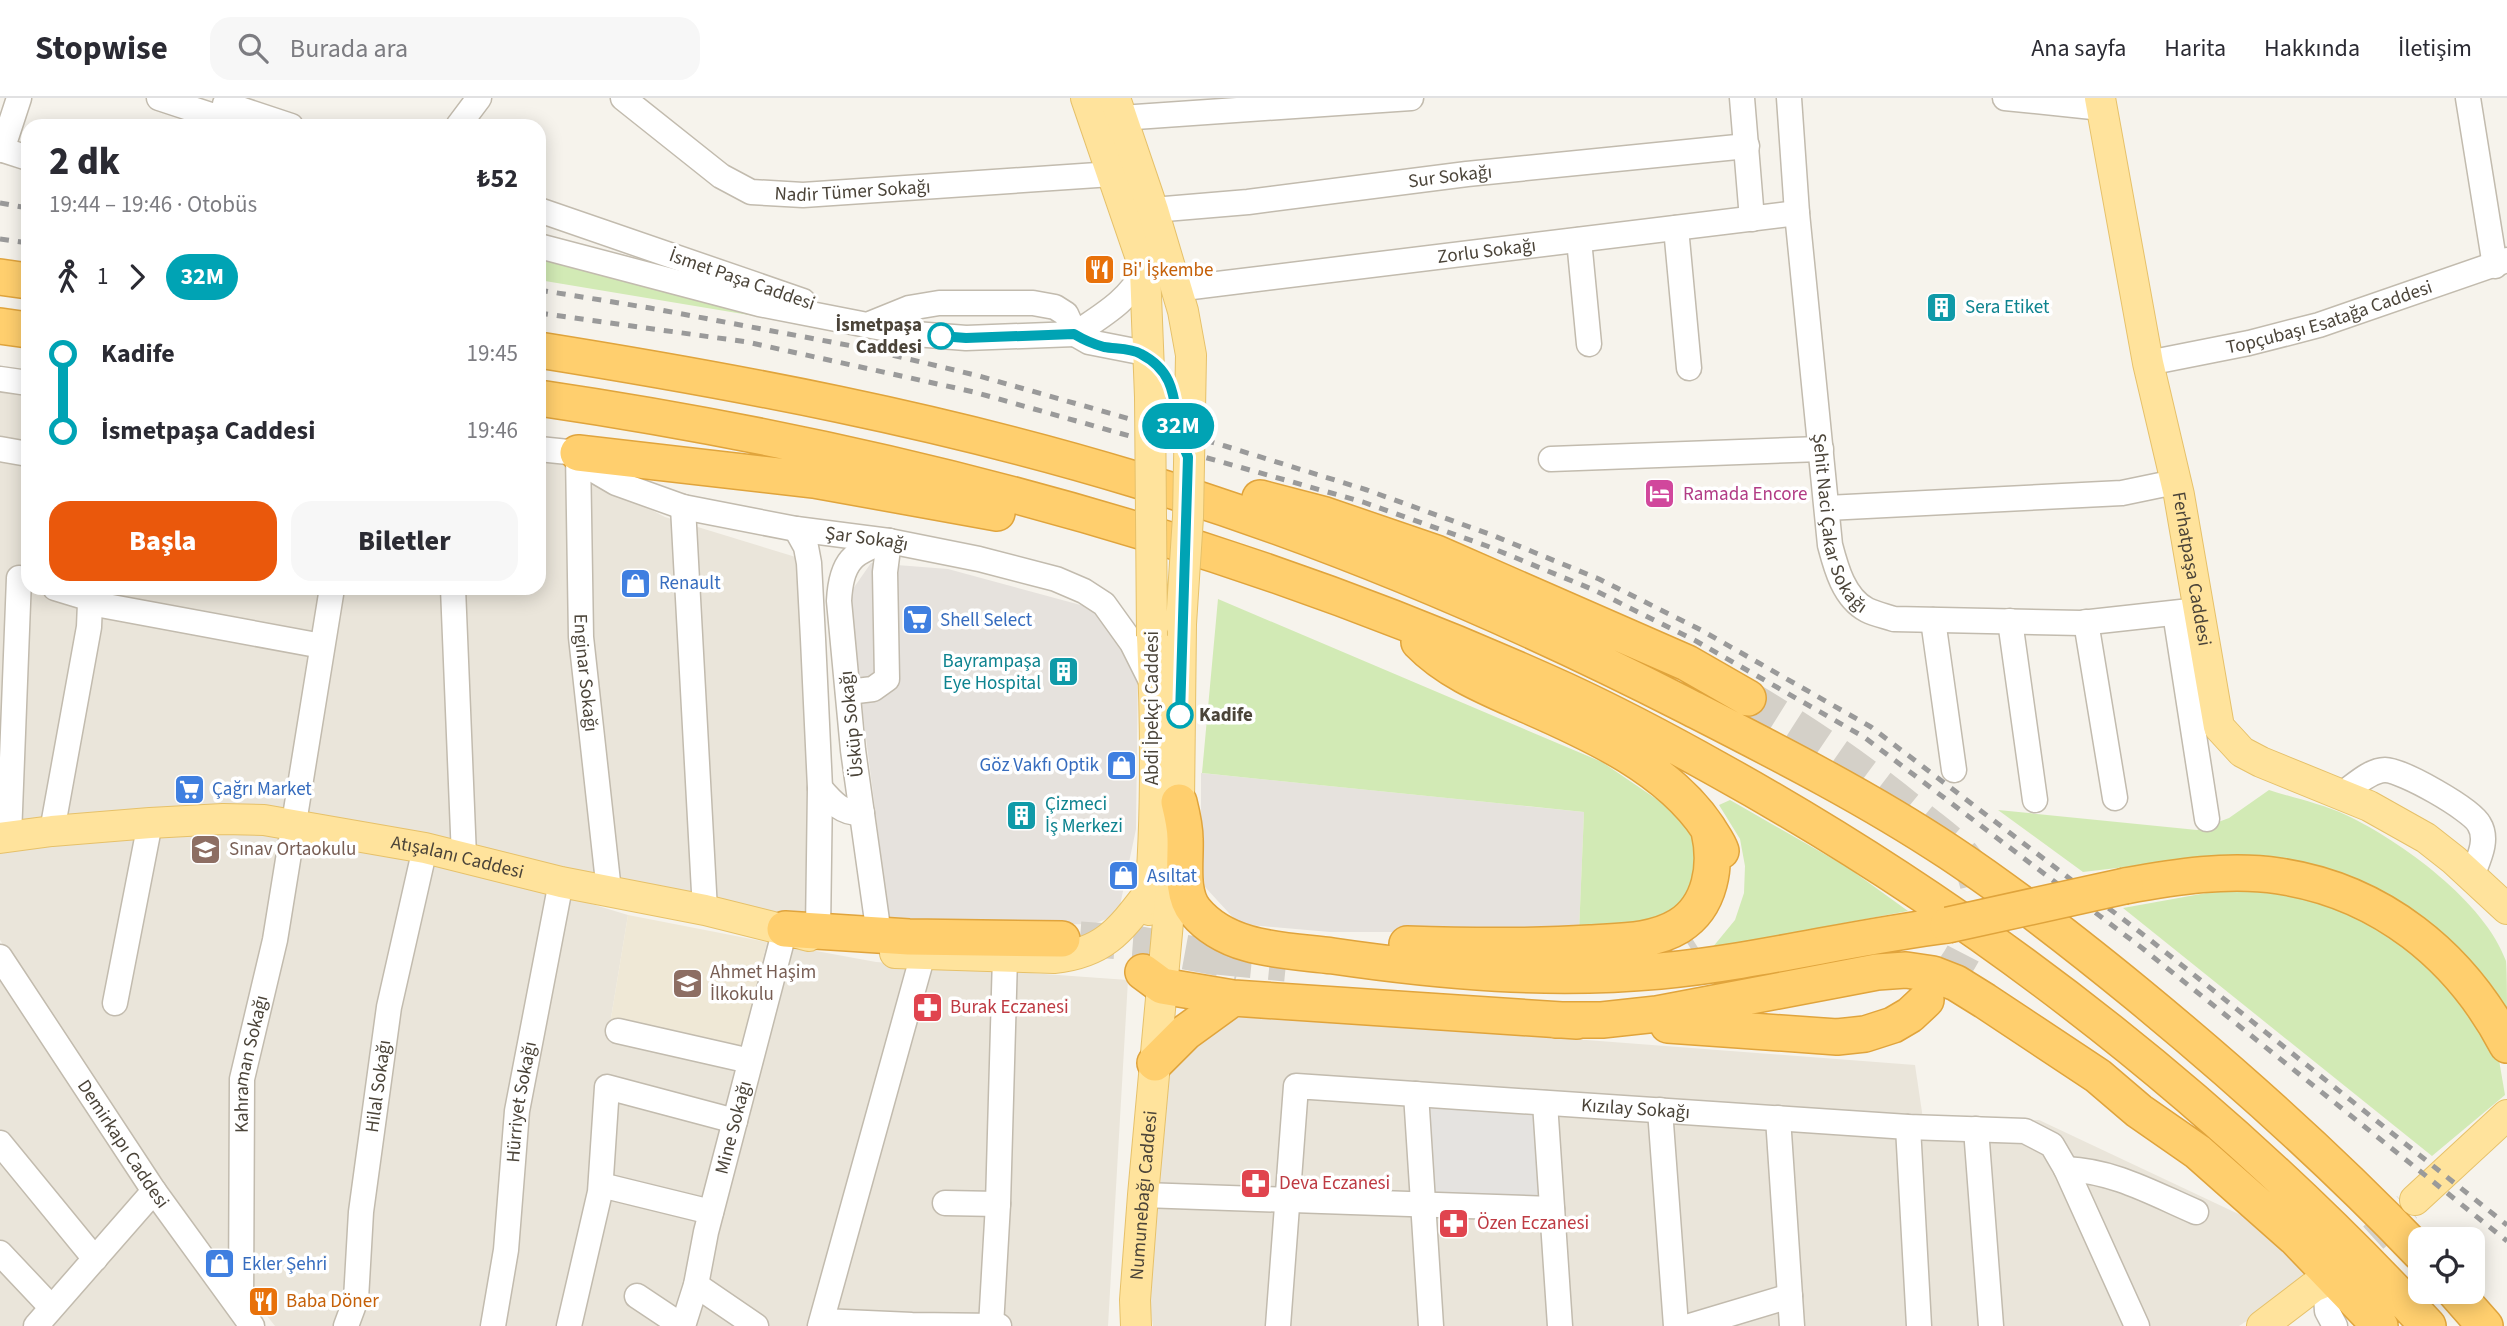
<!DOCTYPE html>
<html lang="tr">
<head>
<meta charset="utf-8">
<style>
	:root { --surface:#fff; --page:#f7f7f7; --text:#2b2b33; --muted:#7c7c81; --line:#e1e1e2; --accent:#ea580c }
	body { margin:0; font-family:"Source Sans 3",sans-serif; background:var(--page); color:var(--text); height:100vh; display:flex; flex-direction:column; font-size:26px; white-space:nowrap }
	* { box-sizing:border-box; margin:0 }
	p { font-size:23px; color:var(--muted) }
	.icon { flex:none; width:38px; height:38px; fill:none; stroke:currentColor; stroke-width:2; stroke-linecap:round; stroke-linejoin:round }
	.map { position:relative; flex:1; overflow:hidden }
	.panel { position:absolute; left:21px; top:21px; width:525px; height:476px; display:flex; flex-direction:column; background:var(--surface); border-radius:21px; box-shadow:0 4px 18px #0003 }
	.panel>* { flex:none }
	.badge { padding:0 14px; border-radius:23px; font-size:24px; line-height:46px }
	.controls { position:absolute; left:2408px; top:1129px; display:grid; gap:14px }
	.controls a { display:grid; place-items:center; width:77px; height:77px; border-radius:14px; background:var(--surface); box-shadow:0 4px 18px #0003; font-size:35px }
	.map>.badge { position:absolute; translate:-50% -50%; box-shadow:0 0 0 4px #fff }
	.legs { display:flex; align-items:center; gap:10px; height:77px; padding:0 28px; font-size:23px }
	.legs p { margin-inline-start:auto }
	.headline { display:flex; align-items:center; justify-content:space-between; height:119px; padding:0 28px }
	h1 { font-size:38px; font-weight:800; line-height:52px }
	.action { display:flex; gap:14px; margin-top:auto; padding:14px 28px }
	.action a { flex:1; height:80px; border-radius:21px; background:var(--accent); color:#fff; font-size:28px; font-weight:800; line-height:80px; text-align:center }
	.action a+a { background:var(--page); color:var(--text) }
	ul { padding:0 28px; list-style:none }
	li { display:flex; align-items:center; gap:24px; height:77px; font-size:26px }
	li i { display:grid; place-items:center; width:10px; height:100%; margin:0 9px; background:currentColor }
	li i::after { content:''; width:18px; height:18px; margin:-9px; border:5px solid; border-radius:50%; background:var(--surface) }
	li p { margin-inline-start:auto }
	li:first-child i { background:linear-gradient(#0000 50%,currentColor 0) }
	li:last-child i { background:linear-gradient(currentColor 50%,#0000 0) }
	header { display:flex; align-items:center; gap:42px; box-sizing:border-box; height:98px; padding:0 35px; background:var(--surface); border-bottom:2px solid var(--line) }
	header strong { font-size:33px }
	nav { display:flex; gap:38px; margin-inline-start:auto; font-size:24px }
	.search { width:490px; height:63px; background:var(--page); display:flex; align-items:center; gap:18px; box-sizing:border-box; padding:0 24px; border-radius:21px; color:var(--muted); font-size:26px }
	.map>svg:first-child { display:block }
</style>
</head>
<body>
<header>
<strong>Stopwise</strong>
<div class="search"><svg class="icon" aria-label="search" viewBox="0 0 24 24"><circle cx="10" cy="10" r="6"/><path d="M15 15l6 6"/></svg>Burada ara</div>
<nav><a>Ana sayfa</a><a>Harita</a><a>Hakkında</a><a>İletişim</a></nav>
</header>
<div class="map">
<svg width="2507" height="1228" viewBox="0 0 2507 1228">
	<rect width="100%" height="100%" fill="#f6f3ec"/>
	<path fill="#eae5da" d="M0,288L28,292V490H539V362L559,364L665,419L799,460L813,646L808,819L597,783L405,738L0,725Z
		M251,729L489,775L628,817L610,926L742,949L767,844L876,864L1128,882L1108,1228H275L144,1065L0,842V754L61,742Z
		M0,883L161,1125L246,1228H0Z
		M1235,919L1374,926L1915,967L1923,1021L2039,1022L2247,1120L2313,1180L2239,1228H1153L1148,1200L1168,972Z"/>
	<path fill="#e6e2dd" d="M871,465L948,471L1099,512L1138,569L1136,731L1118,817L1093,826L890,829L848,498Z
		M1201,675L1584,714L1579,834H1330L1239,826L1205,789L1201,755Z"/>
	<path fill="#efe8d6" d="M628,817L767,844L742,950L610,926Z"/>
	<path fill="#d2eab5" d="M539,159L803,226L539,182Z
		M1218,501L1602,664L1674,713L1698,742L1704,781L1677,820L1579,834L1584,714L1202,675Z
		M2269,692C2294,700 2322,706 2346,717C2401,743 2485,804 2506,863C2507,877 2507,906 2507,922L2443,843L2185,762L2083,774L1998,712L2197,732L2229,720Z
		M1730,702L1847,769L1908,813L1712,850L1735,822L1744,795L1745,768L1740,741L1719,707Z
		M2264,793L2318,803L2360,818L2397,837L2444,880L2499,962L2505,997L2432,1058L2123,810L2212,794Z"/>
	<path fill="#e5e3e0" d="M1426,1004L1537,1011L1543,1104L1432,1099Z"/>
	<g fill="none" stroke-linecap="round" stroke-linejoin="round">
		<path stroke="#d4d0c8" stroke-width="30" stroke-dasharray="30 15" stroke-linecap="butt" d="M2340,1170L2407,1109"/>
		<path stroke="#d4d0c8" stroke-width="35" stroke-dasharray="35 18" stroke-linecap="butt" d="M1748,600C1808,636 1864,674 1918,719C1939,737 1971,756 1977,785C1980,796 1978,806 1976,817C1967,859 1955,871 1926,902
			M1080,841L1135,845L1239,864
			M1217,859L1286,866
			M1641,869L1675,858L1695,845"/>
		<defs>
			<g id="minor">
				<path d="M159,0L244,28"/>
				<path id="s1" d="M623,0L721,78L751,94L803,97L1112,76"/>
				<path d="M1742,0L1752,121"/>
				<path id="s2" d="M1789,0L1797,115L1830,447C1836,470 1844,500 1867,512C1875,516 1885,518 1894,521L2081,525L2199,512"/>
				<path d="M2005,0L2102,10"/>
				<path d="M2468,0L2495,168"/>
				<path d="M225,6L291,28"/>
				<path d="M1121,20L1411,0"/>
				<path d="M458,28L479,0"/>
				<path d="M0,51L28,60"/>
				<path d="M2,52L19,0"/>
				<path d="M539,112L803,203"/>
				<path id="s3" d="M1153,112L1248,104L1467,76L1747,48"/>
				<path d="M1676,130L1689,270"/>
				<path d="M1579,142L1589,246"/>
				<path d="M539,148L759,206L867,227L909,210L939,205H1033L1055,209L1066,216L1075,236L1089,244L1140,254L1148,261"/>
				<path id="s4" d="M1176,191L1797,115"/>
				<path d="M866,227L915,236L966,240L1075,236"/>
				<path d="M1075,236C1104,216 1127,204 1145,172"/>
				<path id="s5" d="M2148,265L2249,245L2319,227L2507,162"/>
				<path d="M0,281L28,285"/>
				<path d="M0,351L28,356"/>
				<path id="s6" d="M539,351L578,355L592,371L616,385L683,409L796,431L889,443L979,461L1056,481L1084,493L1104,506L1132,545L1153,587"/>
				<path id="s7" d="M578,355L581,539L609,793"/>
				<path d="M1551,361L1821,351"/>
				<path d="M683,409L705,812"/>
				<path d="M1827,410L2122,395L2175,384"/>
				<path d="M796,431L806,449L809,465L813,541L820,690L818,832"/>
				<path d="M453,490L464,759"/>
				<path d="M90,505L322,548"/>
				<path d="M2175,515L2207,721"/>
				<path d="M1933,522L1954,672"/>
				<path d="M2010,523L2035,702"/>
				<path d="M2086,524L2115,700"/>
				<path d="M848,594L873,591L887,581L885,474L889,443"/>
				<path d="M820,690C832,704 842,716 862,715"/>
				<path d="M2342,696C2354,688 2370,672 2385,672C2402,672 2471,711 2479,726C2489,742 2478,762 2472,778"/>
				<path d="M52,733L89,529L90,505L88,500L55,490"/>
				<path d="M9,738L19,480"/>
				<path d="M879,837L853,652L839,503C841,464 852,453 889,443"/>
				<path id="s8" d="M0,859L154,1093L252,1228"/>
				<path d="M115,905L150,725"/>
				<path d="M618,933L750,963"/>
				<path d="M1416,996L1431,1228"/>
				<path d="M1545,1005L1560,1228"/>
				<path d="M1660,1012L1676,1228"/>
				<path d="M1778,1020L1792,1228"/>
				<path d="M1908,1029L1919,1228"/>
				<path d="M1976,1031L1991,1228"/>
				<path d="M0,1045L95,1161"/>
				<path d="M2066,1071C2114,1073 2152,1095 2196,1114"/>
				<path d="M601,1087L711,1114"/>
				<path d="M1143,1097L1552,1111"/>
				<path d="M945,1105L998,1106"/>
				<path d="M0,1155L51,1209"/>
				<path d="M2325,1184L2327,1213L2335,1228"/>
				<path d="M696,1187L756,1228"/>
				<path d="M637,1198L682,1228"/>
				<path id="s9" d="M241,1210L242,981L275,842L332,490"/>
				<path d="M822,1223L912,1227L999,1228"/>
				<path d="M36,1228L154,1093"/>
				<path id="s10" d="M346,1228L356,1201L361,1114L389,909L425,750"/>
				<path id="s11" d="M493,1228L506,1152L517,1013L561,784"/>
				<path d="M569,1228L600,1094L607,989L735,1023"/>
				<path id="s12" d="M683,1228L696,1187L706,1134L785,831"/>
				<path d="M820,1228L923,856"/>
				<path d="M991,1228L998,1106L1005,859"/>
				<path id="s13" d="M1278,1228L1296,988L1908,1029L2025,1033L2052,1047L2066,1071L2137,1228"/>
				<path d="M1690,1228L1790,1198"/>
			</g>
			<g id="major">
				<path d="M1086,0L1145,172L1150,299"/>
				<path d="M1115,0L1153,112L1183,213L1191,257L1190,312"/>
				<path id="s14" d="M2100,0L2148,265L2179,397L2219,629L2242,654L2261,664L2369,708L2426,740L2454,762L2507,811"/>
				<path id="s15" d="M0,740L52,733L150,725L223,721L264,722L425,750L561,784L705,812L809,838"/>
				<path d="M1149,812C1157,724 1156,627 1152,538"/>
				<path d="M895,855L1054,860C1105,855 1121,831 1151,792"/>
				<path d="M2415,1102L2507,1017"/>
				<path id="s16" d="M1136,1228L1135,1202L1143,1097L1179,704L1181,526"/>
				<path d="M2262,1228L2313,1189L2325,1184"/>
			</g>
			<path id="highway" d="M0,179L28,183
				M0,228L28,232
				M539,252C739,284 940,322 1134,381C1326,439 1509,517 1687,608C1775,653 1866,699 1949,754C2014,797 2076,846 2136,895C2237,978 2330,1061 2420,1155
				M539,300C891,352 1239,444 1564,592C1616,616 1667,643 1717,671C1984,819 2220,1004 2428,1228
				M578,355L814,382L997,415
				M1260,400L1325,417L1436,455L1687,565L1748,600
				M1419,544C1449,575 1491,591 1529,608C1593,636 1669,671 1708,730C1712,737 1718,744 1721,753
				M1179,704C1182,716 1185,728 1185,741C1186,762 1180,795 1195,813C1228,853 1286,852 1333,858C1442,874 1550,883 1660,873C1757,864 1852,839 1948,827
				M2125,788C2174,779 2229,770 2279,778C2380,793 2460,857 2507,947
				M785,831L909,839L1062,841
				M1407,846C1468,848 1529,849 1590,845C1619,843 1653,844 1679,828C1711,808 1717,767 1709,733
				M1143,874L1162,888L1233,900L1577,923
				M1555,922H1602L1657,916L1877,874L1906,872L1933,876L1956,885L1985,903L2098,978L2139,1013L2198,1054L2294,1139
				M1668,927L1837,939L1865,936L1893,927L1910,917L1926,902
				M1155,965L1186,934L1233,900
				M2279,1123L2380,1228
				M2455,1194L2485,1228"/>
		</defs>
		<use href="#minor" stroke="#c2bbae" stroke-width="27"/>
		<use href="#major" stroke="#e6c16a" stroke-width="32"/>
		<use href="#highway" stroke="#e0a43c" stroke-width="38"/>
		<use href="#minor" stroke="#fff" stroke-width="24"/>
		<use href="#major" stroke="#ffe39c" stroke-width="30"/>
		<use href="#highway" stroke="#ffcf6e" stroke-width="35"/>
		<path stroke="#9a9a9a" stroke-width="5" stroke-dasharray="9 9" stroke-linecap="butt" d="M0,105L28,110
			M0,141L28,145
			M539,192L650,210L863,250L979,278L1225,348L1367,392L1492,437L1599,481L1701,532L1871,629L2149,841L2507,1127
			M539,215L747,244L974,294L1363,404L1487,448L1594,492L1696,543L1864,639L2142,850L2507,1143"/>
		<defs>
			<path id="major-bridge" d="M1150,299L1152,538
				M1181,526L1188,419L1190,312"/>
			<path id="highway-bridge" d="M1948,827L2125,788"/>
		</defs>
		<use href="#major-bridge" stroke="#e6c16a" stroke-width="32" stroke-linecap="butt"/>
		<use href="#highway-bridge" stroke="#e0a43c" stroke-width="38" stroke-linecap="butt"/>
		<use href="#major-bridge" stroke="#ffe39c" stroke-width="30"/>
		<use href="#highway-bridge" stroke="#ffcf6e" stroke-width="35"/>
	</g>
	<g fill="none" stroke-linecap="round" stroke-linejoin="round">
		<defs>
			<path id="line-1" d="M941,238L966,240L1074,236C1084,242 1093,246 1104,249C1116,251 1131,250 1141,256C1187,280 1168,320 1188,359L1180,617"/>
		</defs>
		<use href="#line-1" stroke="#fff" stroke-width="16"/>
		<use href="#line-1" stroke="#00a3b4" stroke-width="10"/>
	</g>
	<defs>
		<symbol id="restaurant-square" viewBox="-11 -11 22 22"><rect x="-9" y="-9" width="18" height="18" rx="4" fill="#e8710a" stroke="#fff"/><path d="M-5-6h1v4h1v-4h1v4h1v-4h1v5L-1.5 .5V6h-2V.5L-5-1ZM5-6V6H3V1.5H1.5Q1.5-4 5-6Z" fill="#fff"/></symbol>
		<symbol id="building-square" viewBox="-11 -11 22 22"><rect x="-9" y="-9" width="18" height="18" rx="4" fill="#0f9aa8" stroke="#fff"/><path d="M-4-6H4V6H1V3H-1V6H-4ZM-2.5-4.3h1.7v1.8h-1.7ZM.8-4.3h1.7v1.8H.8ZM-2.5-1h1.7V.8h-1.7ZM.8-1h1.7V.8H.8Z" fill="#fff"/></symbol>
		<symbol id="hotel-square" viewBox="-11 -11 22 22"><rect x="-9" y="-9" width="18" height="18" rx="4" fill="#d1479c" stroke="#fff"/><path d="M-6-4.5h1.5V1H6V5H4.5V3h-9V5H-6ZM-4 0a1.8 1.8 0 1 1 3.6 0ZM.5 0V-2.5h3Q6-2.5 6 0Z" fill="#fff"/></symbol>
		<symbol id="shop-square" viewBox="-11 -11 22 22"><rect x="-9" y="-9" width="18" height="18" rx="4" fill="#3f7fe0" stroke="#fff"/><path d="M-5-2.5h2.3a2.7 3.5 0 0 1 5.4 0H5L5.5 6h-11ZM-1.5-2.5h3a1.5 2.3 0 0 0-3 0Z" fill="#fff"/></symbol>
		<symbol id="supermarket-square" viewBox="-11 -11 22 22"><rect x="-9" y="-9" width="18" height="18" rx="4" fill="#3f7fe0" stroke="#fff"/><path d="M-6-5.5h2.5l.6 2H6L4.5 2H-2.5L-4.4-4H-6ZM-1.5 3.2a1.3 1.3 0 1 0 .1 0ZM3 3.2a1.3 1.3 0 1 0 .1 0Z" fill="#fff"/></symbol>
		<symbol id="school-square" viewBox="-11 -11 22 22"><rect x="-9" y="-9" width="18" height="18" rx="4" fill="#8d6e63" stroke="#fff"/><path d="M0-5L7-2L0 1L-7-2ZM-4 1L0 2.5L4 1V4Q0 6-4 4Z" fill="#fff"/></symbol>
		<symbol id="pharmacy-square" viewBox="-11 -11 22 22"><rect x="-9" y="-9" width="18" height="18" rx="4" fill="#e0444e" stroke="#fff"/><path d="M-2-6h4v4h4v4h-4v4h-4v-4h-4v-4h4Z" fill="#fff"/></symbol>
	</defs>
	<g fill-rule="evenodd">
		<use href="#restaurant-square" x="1082" y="154" width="35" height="35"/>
		<use href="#building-square" x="1924" y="192" width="35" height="35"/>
		<use href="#hotel-square" x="1642" y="378" width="35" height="35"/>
		<use href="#shop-square" x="618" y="468" width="35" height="35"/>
		<use href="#supermarket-square" x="900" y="504" width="35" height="35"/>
		<use href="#building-square" x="1046" y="556" width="35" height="35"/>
		<use href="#shop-square" x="1104" y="650" width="35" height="35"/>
		<use href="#supermarket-square" x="172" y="674" width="35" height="35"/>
		<use href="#building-square" x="1004" y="700" width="35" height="35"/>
		<use href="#school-square" x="188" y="734" width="35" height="35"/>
		<use href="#shop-square" x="1106" y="760" width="35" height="35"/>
		<use href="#school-square" x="670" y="868" width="35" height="35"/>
		<use href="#pharmacy-square" x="910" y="892" width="35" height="35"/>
		<use href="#pharmacy-square" x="1238" y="1068" width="35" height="35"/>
		<use href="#pharmacy-square" x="1436" y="1108" width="35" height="35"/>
		<use href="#shop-square" x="202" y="1148" width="35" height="35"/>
		<use href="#restaurant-square" x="246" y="1186" width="35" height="35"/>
	</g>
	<g fill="#fff" stroke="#00a3b4" stroke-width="3.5">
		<circle cx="941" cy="238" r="12"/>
		<circle cx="1180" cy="617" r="12"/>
	</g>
	<g text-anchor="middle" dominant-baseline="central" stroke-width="7" stroke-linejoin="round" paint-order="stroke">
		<g font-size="19" fill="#4b4439" stroke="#fff">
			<text stroke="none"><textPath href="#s3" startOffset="299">Sur Sokağı</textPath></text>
			<text stroke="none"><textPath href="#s1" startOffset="261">Nadir Tümer Sokağı</textPath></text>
			<text stroke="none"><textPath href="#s4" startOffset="313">Zorlu Sokağı</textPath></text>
			<text transform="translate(742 182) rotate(19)">İsmet Paşa Caddesi</text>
			<text stroke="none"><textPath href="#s5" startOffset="187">Topçubaşı Esatağa Caddesi</textPath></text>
			<text stroke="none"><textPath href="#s2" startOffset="430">Şehit Naci Çakar Sokağı</textPath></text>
			<text stroke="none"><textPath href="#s6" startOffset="346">Şar Sokağı</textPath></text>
			<text stroke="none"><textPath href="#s14" startOffset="480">Ferhatpaşa Caddesi</textPath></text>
			<text stroke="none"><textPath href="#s7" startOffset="220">Enginar Sokağı</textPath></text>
			<text transform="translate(1152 610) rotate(-90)">Abdi İpekçi Caddesi</text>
			<text transform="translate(852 626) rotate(-96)">Üsküp Sokağı</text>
			<text stroke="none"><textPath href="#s15" startOffset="462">Atışalanı Caddesi</textPath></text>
			<text stroke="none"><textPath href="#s9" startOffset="245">Kahraman Sokağı</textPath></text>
			<text stroke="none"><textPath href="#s10" startOffset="243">Hilal Sokağı</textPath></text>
			<text stroke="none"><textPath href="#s11" startOffset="226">Hürriyet Sokağı</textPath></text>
			<text stroke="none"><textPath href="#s13" startOffset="581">Kızılay Sokağı</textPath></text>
			<text stroke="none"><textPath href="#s12" startOffset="205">Mine Sokağı</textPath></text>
			<text stroke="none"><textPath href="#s8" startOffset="224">Demirkapı Caddesi</textPath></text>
			<text stroke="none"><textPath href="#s16" startOffset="131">Numunebağı Caddesi</textPath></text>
		</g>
		<g font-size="19" fill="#c56008" stroke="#fff" text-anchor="start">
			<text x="1122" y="172">Bi' İşkembe</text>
			<text x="286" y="1203">Baba Döner</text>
		</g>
		<g font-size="19" fill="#0d838f" stroke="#fff" text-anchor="start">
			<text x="1965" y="209">Sera Etiket</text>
			<text x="1041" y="563" text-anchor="end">Bayrampaşa<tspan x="1041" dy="22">Eye Hospital</tspan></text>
			<text x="1045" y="706">Çizmeci<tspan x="1045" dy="22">İş Merkezi</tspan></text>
		</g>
		<g font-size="19" font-weight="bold" fill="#4b4439" stroke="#fff" text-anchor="end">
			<text x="922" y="227">İsmetpaşa<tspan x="922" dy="22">Caddesi</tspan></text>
			<text x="1199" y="617" text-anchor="start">Kadife</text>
		</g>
		<g font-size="19" fill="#b23c85" stroke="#fff" text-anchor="start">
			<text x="1683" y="396">Ramada Encore</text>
		</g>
		<g font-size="19" fill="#366cbe" stroke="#fff" text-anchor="start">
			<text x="659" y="485">Renault</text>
			<text x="940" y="522">Shell Select</text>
			<text x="1099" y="667" text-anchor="end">Göz Vakfı Optik</text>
			<text x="212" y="691">Çağrı Market</text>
			<text x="1147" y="778">Asıltat</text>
			<text x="242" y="1166">Ekler Şehri</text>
		</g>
		<g font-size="19" fill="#785e54" stroke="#fff" text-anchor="start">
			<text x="229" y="751">Sınav Ortaokulu</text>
			<text x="710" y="874">Ahmet Haşim<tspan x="710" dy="22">İlkokulu</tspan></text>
		</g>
		<g font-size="19" fill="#be3a42" stroke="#fff" text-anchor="start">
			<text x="950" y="909">Burak Eczanesi</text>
			<text x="1279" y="1085">Deva Eczanesi</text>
			<text x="1477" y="1125">Özen Eczanesi</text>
		</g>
	</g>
</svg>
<div class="controls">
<a><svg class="icon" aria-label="locate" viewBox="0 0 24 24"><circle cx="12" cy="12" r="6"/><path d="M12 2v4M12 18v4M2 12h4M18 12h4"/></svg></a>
</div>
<b class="badge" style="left:1178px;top:328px;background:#00a3b4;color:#fff">32M</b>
<section class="panel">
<div class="headline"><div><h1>2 dk</h1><p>19:44 – 19:46 · Otobüs</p></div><b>₺52</b></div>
<div class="legs"><svg class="icon" aria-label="walk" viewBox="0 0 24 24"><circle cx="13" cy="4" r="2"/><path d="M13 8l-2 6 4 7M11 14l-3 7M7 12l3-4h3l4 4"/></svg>1<svg class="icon" aria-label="forward" viewBox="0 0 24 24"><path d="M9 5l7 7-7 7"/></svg><b class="badge" style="background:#00a3b4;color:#fff">32M</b></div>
<ul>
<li><i style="color:#00a3b4"></i><b>Kadife</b><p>19:45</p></li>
<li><i style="color:#00a3b4"></i><b>İsmetpaşa Caddesi</b><p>19:46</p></li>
</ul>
<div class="action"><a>Başla</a><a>Biletler</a></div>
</section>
</div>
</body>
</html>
